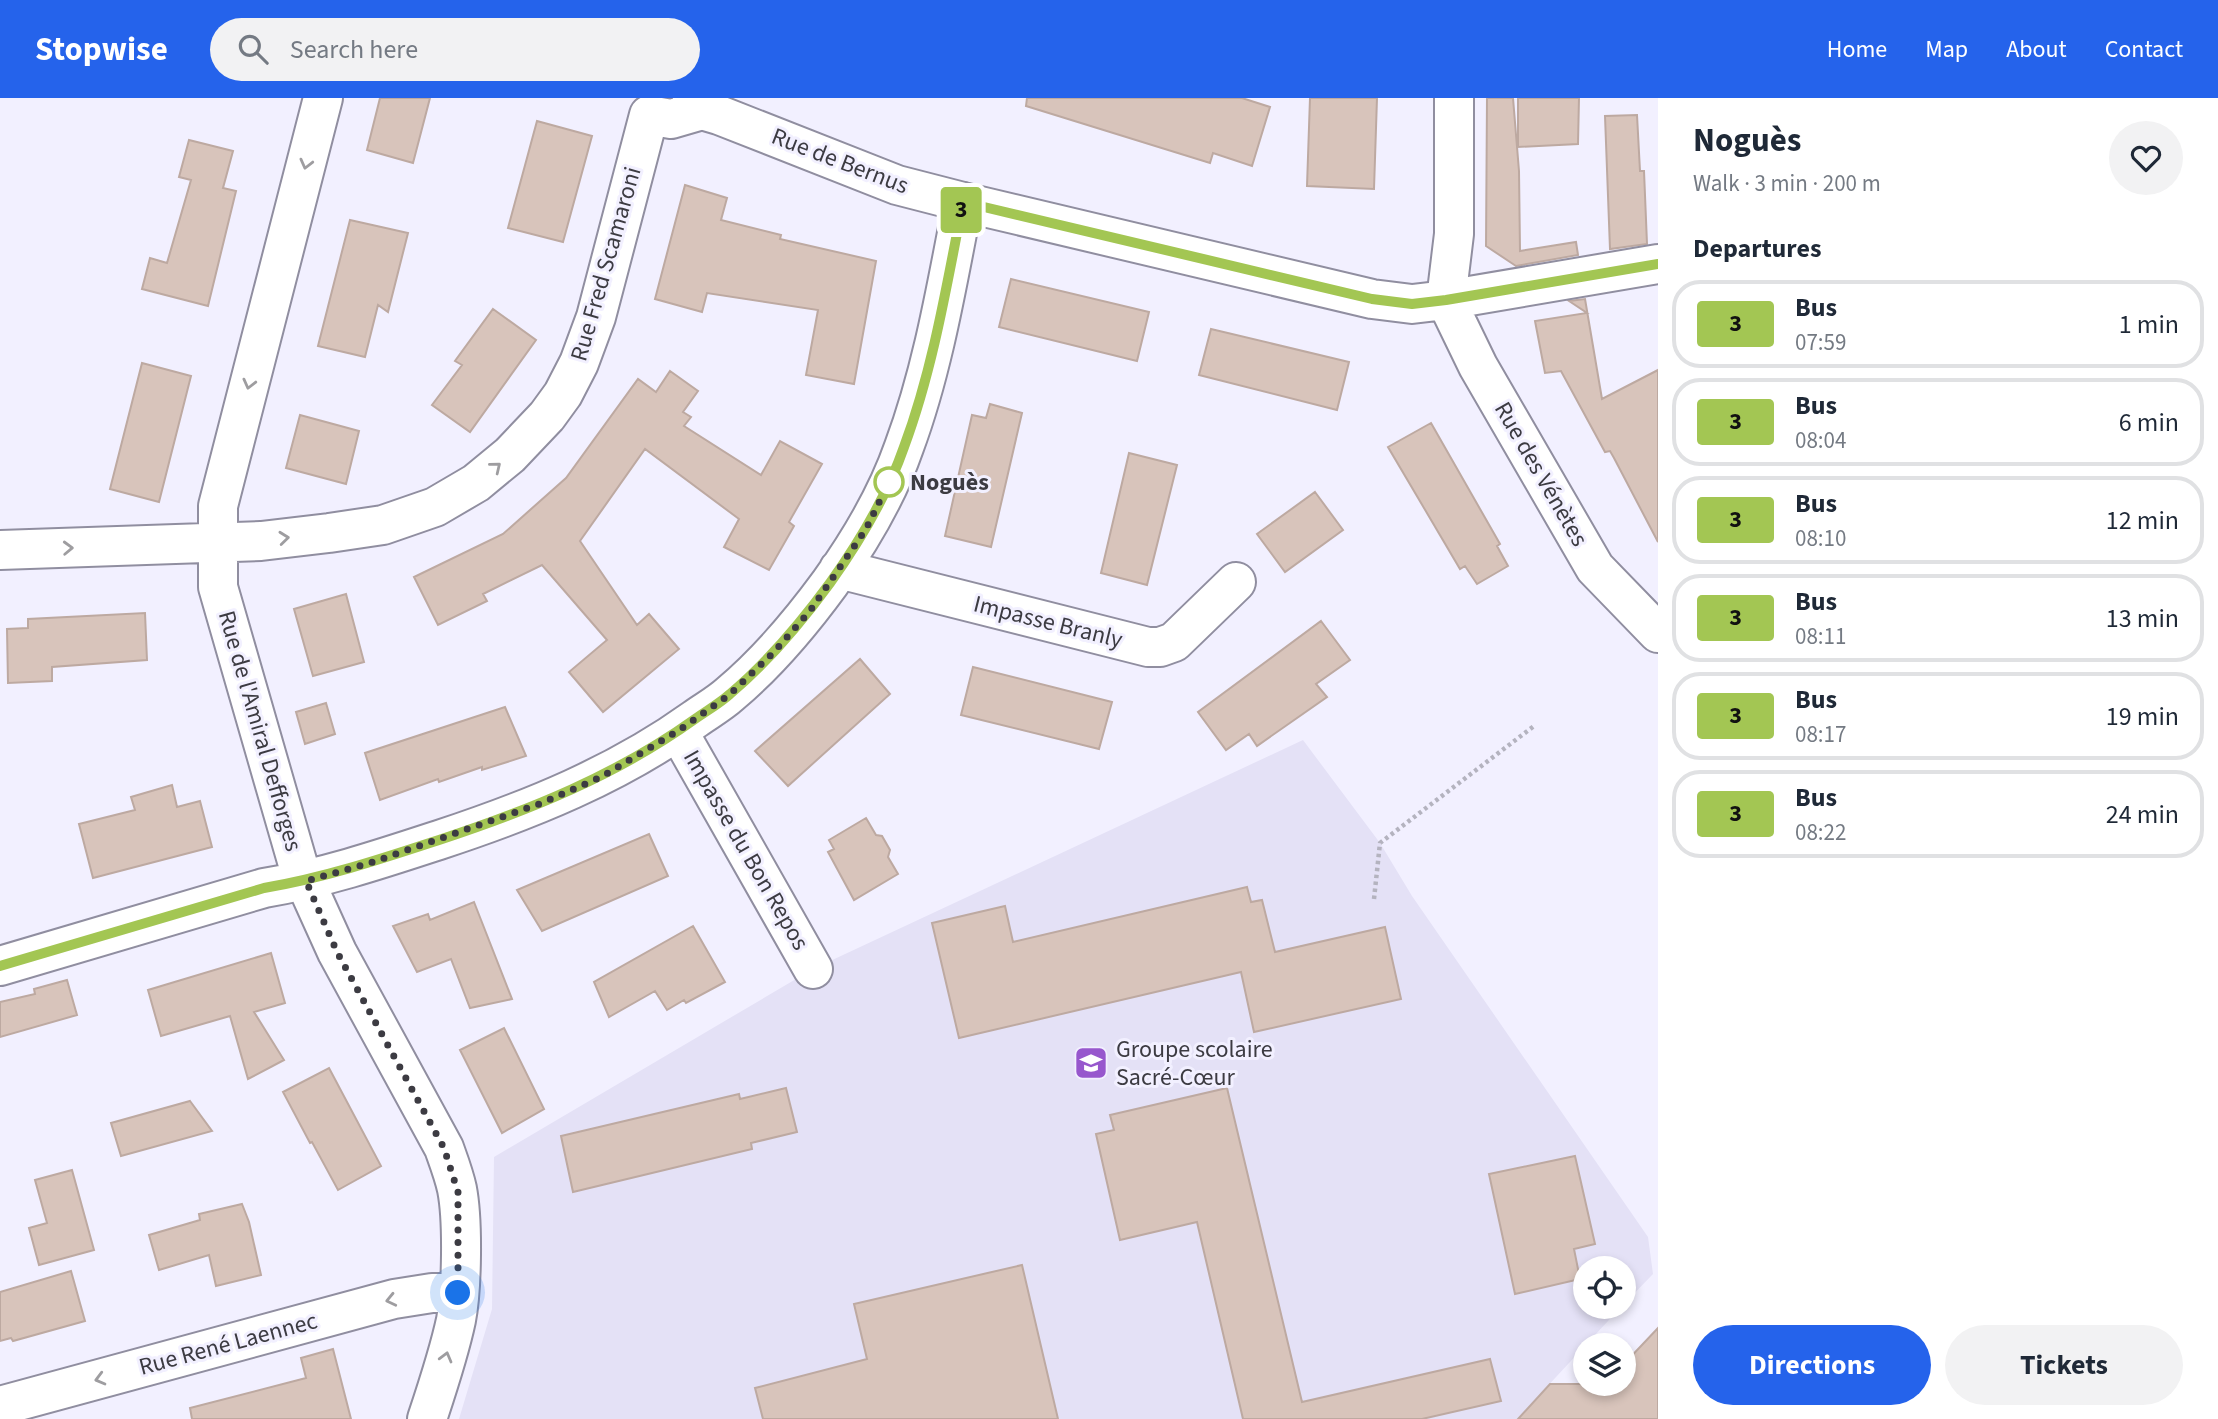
<!DOCTYPE html>
<html lang="en">
<head>
<meta charset="utf-8">
<style>
	:root { --surface:#fff; --page:#f2f2f3; --text:#1f2937; --muted:#747a83; --line:#e0e1e3; --accent:#2563eb }
	body { margin:0; font-family:"Source Sans 3",sans-serif; background:var(--page); color:var(--text); height:100vh; display:flex; flex-direction:column; font-size:26px; white-space:nowrap }
	* { box-sizing:border-box; margin:0 }
	p { font-size:23px; color:var(--muted) }
	.icon { flex:none; width:38px; height:38px; fill:none; stroke:currentColor; stroke-width:2; stroke-linecap:round; stroke-linejoin:round }
	.map { position:relative; flex:1; overflow:hidden }
	.details { display:flex; flex-direction:column; background:var(--surface); width:560px }
	.details>* { flex:none }
	.badge { padding:0 14px; border-radius:5px; font-size:24px; line-height:46px }
	.buttons { position:absolute; left:1573px; top:1158px; display:grid; gap:14px }
	.buttons a { display:grid; place-items:center; width:63px; height:63px; border-radius:50%; background:var(--surface); box-shadow:0 4px 10px #0003; font-size:35px }
	.you { position:absolute; width:35px; height:35px; margin:-18px; border:5px solid #fff; border-radius:50%; background:#1a73e8; box-shadow:0 0 0 10px #1a73e833 }
	.map>.badge { position:absolute; translate:-50% -50%; box-shadow:0 0 0 4px #fff }
	h2 { padding:0 35px; font-size:26px; line-height:63px }
	.round { display:grid; place-items:center; flex:none; width:74px; height:74px; border-radius:37px; background:var(--page) }
	.overview { display:flex; align-items:center; justify-content:space-between; height:119px; padding:0 35px }
	h1 { font-size:33px; font-weight:700; line-height:52px }
	.primary-button { display:flex; gap:14px; margin-top:auto; padding:14px 35px }
	.primary-button a { flex:1; height:80px; border-radius:42px; background:var(--accent); color:#fff; font-size:28px; font-weight:700; line-height:80px; text-align:center }
	.primary-button a+a { background:var(--page); color:var(--text) }
	ul { padding:0; list-style:none }
	li { display:flex; align-items:center; gap:21px; height:88px; margin:0 14px 10px; padding:0 21px; border:4px solid var(--line); border-radius:28px }
	li div { flex:1 }
	li b { display:block; font-size:26px }
	li em { font-style:normal }
	li .badge { min-width:77px; font-weight:700; text-align:center }
	header { display:flex; align-items:center; gap:42px; box-sizing:border-box; height:98px; padding:0 35px; background:var(--accent); color:#fff }
	header strong { font-size:33px }
	nav { display:flex; gap:38px; margin-inline-start:auto; font-size:24px }
	.search { width:490px; height:63px; background:var(--page); display:flex; align-items:center; gap:18px; box-sizing:border-box; padding:0 24px; border-radius:38px; color:var(--muted); font-size:26px }
	main { display:flex; flex:1; min-height:0 }
	.map>svg:first-child { display:block }
</style>
</head>
<body>
<header>
<strong>Stopwise</strong>
<div class="search"><svg class="icon" aria-label="search" viewBox="0 0 24 24"><circle cx="10" cy="10" r="6"/><path d="M15 15l6 6"/></svg>Search here</div>
<nav><a>Home</a><a>Map</a><a>About</a><a>Contact</a></nav>
</header>
<main>
<div class="map">
<svg width="1658" height="1321" viewBox="0 0 1658 1321">
	<rect width="100%" height="100%" fill="#f2f0ff"/>
	<path fill="#e4e1f6" d="M1303,642L1380,745L1412,798L1648,1139L1653,1176L1624,1206V1171H1586V1209H1621L1517,1321H459L492,1211L494,1059L813,871Z"/>
	<path fill="#d8c4bb" stroke="#bda9a1" stroke-width="2" d="M380,0H430L413,65L367,52Z
		M1027,0H1242L1270,9L1252,68L1213,55L1210,65L1026,8Z
		M1310,0H1377L1374,91L1307,88Z
		M1487,0H1513L1519,73L1520,153L1576,144L1578,157L1516,168L1486,148Z
		M1518,0H1579L1578,46L1518,49Z
		M1637,17L1640,73H1644L1647,146L1610,151L1605,18Z
		M537,23L592,38L563,144L508,130Z
		M189,42L233,53L223,90L236,93L208,208L142,191L150,160L167,165L191,82L179,79Z
		M685,87L727,100L721,122L781,137L780,141L876,163L854,286L806,277L818,212L707,195L702,214L655,201Z
		M350,122L408,135L388,214L378,207L365,259L318,248Z
		M1011,181L1149,214L1137,263L999,229Z
		M1585,201L1602,301L1658,272V444L1614,360L1610,353L1605,354L1561,273L1545,275L1535,223L1587,215L1569,203Z
		M493,211L536,242L470,334L432,307L462,267L455,263Z
		M1211,231L1349,264L1337,312L1199,277Z
		M142,265L191,278L159,404L110,391Z
		M670,273L698,293L683,314L691,319L684,328L761,377L780,343L822,366L789,424L794,428L769,472L724,449L739,421L645,351L580,443L637,527L649,516L679,551L603,614L569,574L607,542L542,467L483,496L487,503L438,527L414,479L503,436L566,380L638,281L656,294Z
		M990,306L1022,315L991,449L945,438L972,317L986,320Z
		M300,317L359,333L346,386L286,370Z
		M1431,325L1500,446L1497,448L1508,468L1477,486L1465,468L1460,471L1388,349Z
		M1129,355L1177,367L1147,487L1101,475Z
		M1315,394L1343,432L1285,474L1257,436Z
		M346,496L364,564L313,578L294,511Z
		M145,515L147,562L52,569V583L8,585L7,531L28,530V521Z
		M1321,523L1350,562L1316,586L1327,599L1257,648L1249,636L1226,652L1198,614Z
		M860,561L890,596L788,688L755,653Z
		M973,569L1112,604L1099,651L961,617Z
		M326,605L335,636L305,646L296,614Z
		M505,609L526,658L482,672V669L439,684L438,681L380,702L365,655Z
		M172,687L177,709L200,703L212,749L93,780L79,726L135,712L131,699Z
		M866,720L876,737L882,738L890,752L888,759L898,776L854,802L828,754L834,751L829,742Z
		M649,736L668,778L542,833L517,792Z
		M1247,789L1251,804L1262,802L1275,854L1385,829L1401,901L1254,934L1241,874L959,940L932,825L1005,808L1013,844Z
		M474,804L512,901L470,910L451,861L417,874L393,828L428,816L430,822Z
		M693,828L725,884L686,905L684,902L667,912L655,893L609,919L594,884Z
		M271,855L285,905L254,914L284,962L248,981L230,918L161,938L148,892Z
		M67,882L77,917L0,939V904L35,896L34,891Z
		M504,930L544,1011L502,1035L460,952Z
		M329,970L381,1068L338,1092L312,1044L310,1045L283,994Z
		M786,990L797,1034L751,1045L752,1051L573,1094L561,1038L739,996L740,1001Z
		M1227,990L1302,1304L1490,1261L1501,1303L1422,1321H1243L1197,1124L1120,1142L1096,1036L1114,1032L1110,1017Z
		M190,1003L212,1033L121,1058L111,1025Z
		M1575,1058L1595,1146L1574,1151L1580,1181L1515,1196L1489,1076Z
		M72,1072L94,1152L39,1167L29,1130L47,1125L35,1082Z
		M242,1106L249,1124L261,1177L216,1188L209,1157L159,1172L149,1137L200,1122L199,1116Z
		M1022,1167L1058,1321H763L755,1290L867,1261L854,1206Z
		M71,1173L85,1223L13,1243L11,1240L0,1243V1194Z
		M1658,1230V1321H1518L1550,1286H1624V1266Z
		M333,1251L351,1321H192L190,1310L306,1280L301,1260Z"/>
	<g fill="none" stroke-linecap="round" stroke-linejoin="round">
		<defs>
			<path id="street" d="M323,0L218,408V489L299,770L337,854L444,1050C449,1064 454,1077 457,1091C463,1122 462,1191 456,1222C449,1255 438,1288 427,1321
				M1446,202L1454,136V0
				M0,452L261,443L329,435L383,427L435,409L476,385L510,357L547,318L563,296L579,265L596,219L649,17L671,21L702,12
				M839,471L1148,549H1160L1174,544L1236,484
				M678,633L813,871
				M0,868L264,790C324,780 381,761 439,742C530,712 617,677 695,621C706,613 719,606 730,596C768,564 800,526 830,485C860,443 887,398 904,349C933,271 947,186 963,104
				M0,1308L394,1201L432,1195H459"/>
			<path id="secondary" d="M692,0L702,12L719,17L897,87L963,104L1372,201L1412,206L1446,202L1658,166
				M1446,202L1478,268L1595,470L1658,535"/>
		</defs>
		<use href="#street" stroke="#908ea0" stroke-width="42"/>
		<use href="#secondary" stroke="#908ea0" stroke-width="42"/>
		<path stroke="#b4b3bf" stroke-width="4.5" stroke-dasharray="3.5 3.5" stroke-linecap="butt" d="M1374,801L1380,745L1534,628"/>
		<use href="#street" stroke="#fff" stroke-width="38"/>
		<use href="#secondary" stroke="#fff" stroke-width="38"/>
	</g>
	<defs><path id="oneway-chevron" d="M-2-3.5L2.5 0L-2 3.5" fill="none" stroke-width="1.6" stroke-linecap="round" stroke-linejoin="round" transform="scale(1.75)"/></defs>
	<g stroke="#9e9da0">
		<use href="#oneway-chevron" transform="translate(306 66) rotate(104)"/>
		<use href="#oneway-chevron" transform="translate(249 286) rotate(104)"/>
		<use href="#oneway-chevron" transform="translate(496 369) rotate(-39)"/>
		<use href="#oneway-chevron" transform="translate(284 440) rotate(-6)"/>
		<use href="#oneway-chevron" transform="translate(68 450) rotate(-2)"/>
		<use href="#oneway-chevron" transform="translate(391 1202) rotate(167)"/>
		<use href="#oneway-chevron" transform="translate(446 1259) rotate(-75)"/>
		<use href="#oneway-chevron" transform="translate(100 1281) rotate(165)"/>
	</g>
	<g fill="none" stroke-linecap="round" stroke-linejoin="round">
		<defs>
			<path id="line" d="M0,868L264,790C324,780 381,761 439,742C530,712 617,677 695,621C706,613 719,606 730,596C768,564 800,526 830,485C860,443 887,398 904,349C933,271 947,186 963,104L1372,201L1412,206L1446,202L1658,166"/>
		</defs>
		<use href="#line" stroke="#fff" stroke-width="16"/>
		<use href="#line" stroke="#a3c653" stroke-width="10"/>
		<path stroke="#3c3b42" stroke-width="7" stroke-dasharray="0 12.6" d="M458,1195V1094L444,1050L337,854L306,783L370,765L542,705L601,679L678,633L729,597L773,555L810,513L866,431L889,384"/>
	</g>
	<defs>
		<symbol id="school-square" viewBox="-11 -11 22 22"><rect x="-9" y="-9" width="18" height="18" rx="4" fill="#9757cd" stroke="#f2f0ff"/><path d="M0-5L7-2L0 1L-7-2ZM-4 1L0 2.5L4 1V4Q0 6-4 4Z" fill="#fff"/></symbol>
	</defs>
	<g fill-rule="evenodd">
		<use href="#school-square" x="1072" y="946" width="38" height="38"/>
	</g>
	<circle fill="#fff" stroke="#a3c653" stroke-width="3.5" cx="889" cy="384" r="14"/>
	<g text-anchor="middle" dominant-baseline="central" stroke-width="6" stroke-linejoin="round" paint-order="stroke">
		<g font-size="24" fill="#3c3b42" stroke="#f2f0ff">
			<text transform="translate(840 63) rotate(21)">Rue de Bernus</text>
			<text transform="translate(606 166) rotate(-74)">Rue Fred Scamaroni</text>
			<text transform="translate(1541 376) rotate(60)">Rue des Vénètes</text>
			<text transform="translate(1048 524) rotate(14)">Impasse Branly</text>
			<text transform="translate(260 633) rotate(74)">Rue de l'Amiral Defforges</text>
			<text transform="translate(746 752) rotate(60)">Impasse du Bon Repos</text>
			<text transform="translate(228 1246) rotate(-15)">Rue René Laennec</text>
		</g>
		<g font-size="24" font-weight="bold" fill="#3c3b42" stroke="#f2f0ff" text-anchor="start">
			<text x="910" y="384">Noguès</text>
		</g>
		<g font-size="24" fill="#3c3b42" stroke="#f2f0ff" text-anchor="start">
			<text x="1116" y="951">Groupe scolaire<tspan x="1116" dy="28">Sacré-Cœur</tspan></text>
		</g>
	</g>
</svg>
<div class="buttons">
<a><svg class="icon" aria-label="locate" viewBox="0 0 24 24"><circle cx="12" cy="12" r="6"/><path d="M12 2v4M12 18v4M2 12h4M18 12h4"/></svg></a>
<a><svg class="icon" aria-label="layers" viewBox="0 0 24 24"><path d="M12 4l9 5-9 5-9-5zM3 14l9 5 9-5"/></svg></a>
</div>
<div class="you" style="left:458px;top:1195px"></div>
<b class="badge" style="left:961px;top:112px;background:#a3c653;color:#111">3</b>
</div>
<section class="details">
<div class="overview"><div><h1>Noguès</h1><p>Walk · 3 min · 200 m</p></div><a class="round"><svg class="icon" aria-label="heart" viewBox="0 0 24 24"><path d="M12 20l-8-8c-3-5 5-10 8-4 3-6 11-1 8 4z"/></svg></a></div>
<h2>Departures</h2>
<ul>
<li><span class="badge" style="background:#a3c653;color:#111">3</span><div><b>Bus</b><p>07:59</p></div><em>1 min</em></li>
<li><span class="badge" style="background:#a3c653;color:#111">3</span><div><b>Bus</b><p>08:04</p></div><em>6 min</em></li>
<li><span class="badge" style="background:#a3c653;color:#111">3</span><div><b>Bus</b><p>08:10</p></div><em>12 min</em></li>
<li><span class="badge" style="background:#a3c653;color:#111">3</span><div><b>Bus</b><p>08:11</p></div><em>13 min</em></li>
<li><span class="badge" style="background:#a3c653;color:#111">3</span><div><b>Bus</b><p>08:17</p></div><em>19 min</em></li>
<li><span class="badge" style="background:#a3c653;color:#111">3</span><div><b>Bus</b><p>08:22</p></div><em>24 min</em></li>
</ul>
<div class="primary-button"><a>Directions</a><a>Tickets</a></div>
</section>
</main>
</body>
</html>
